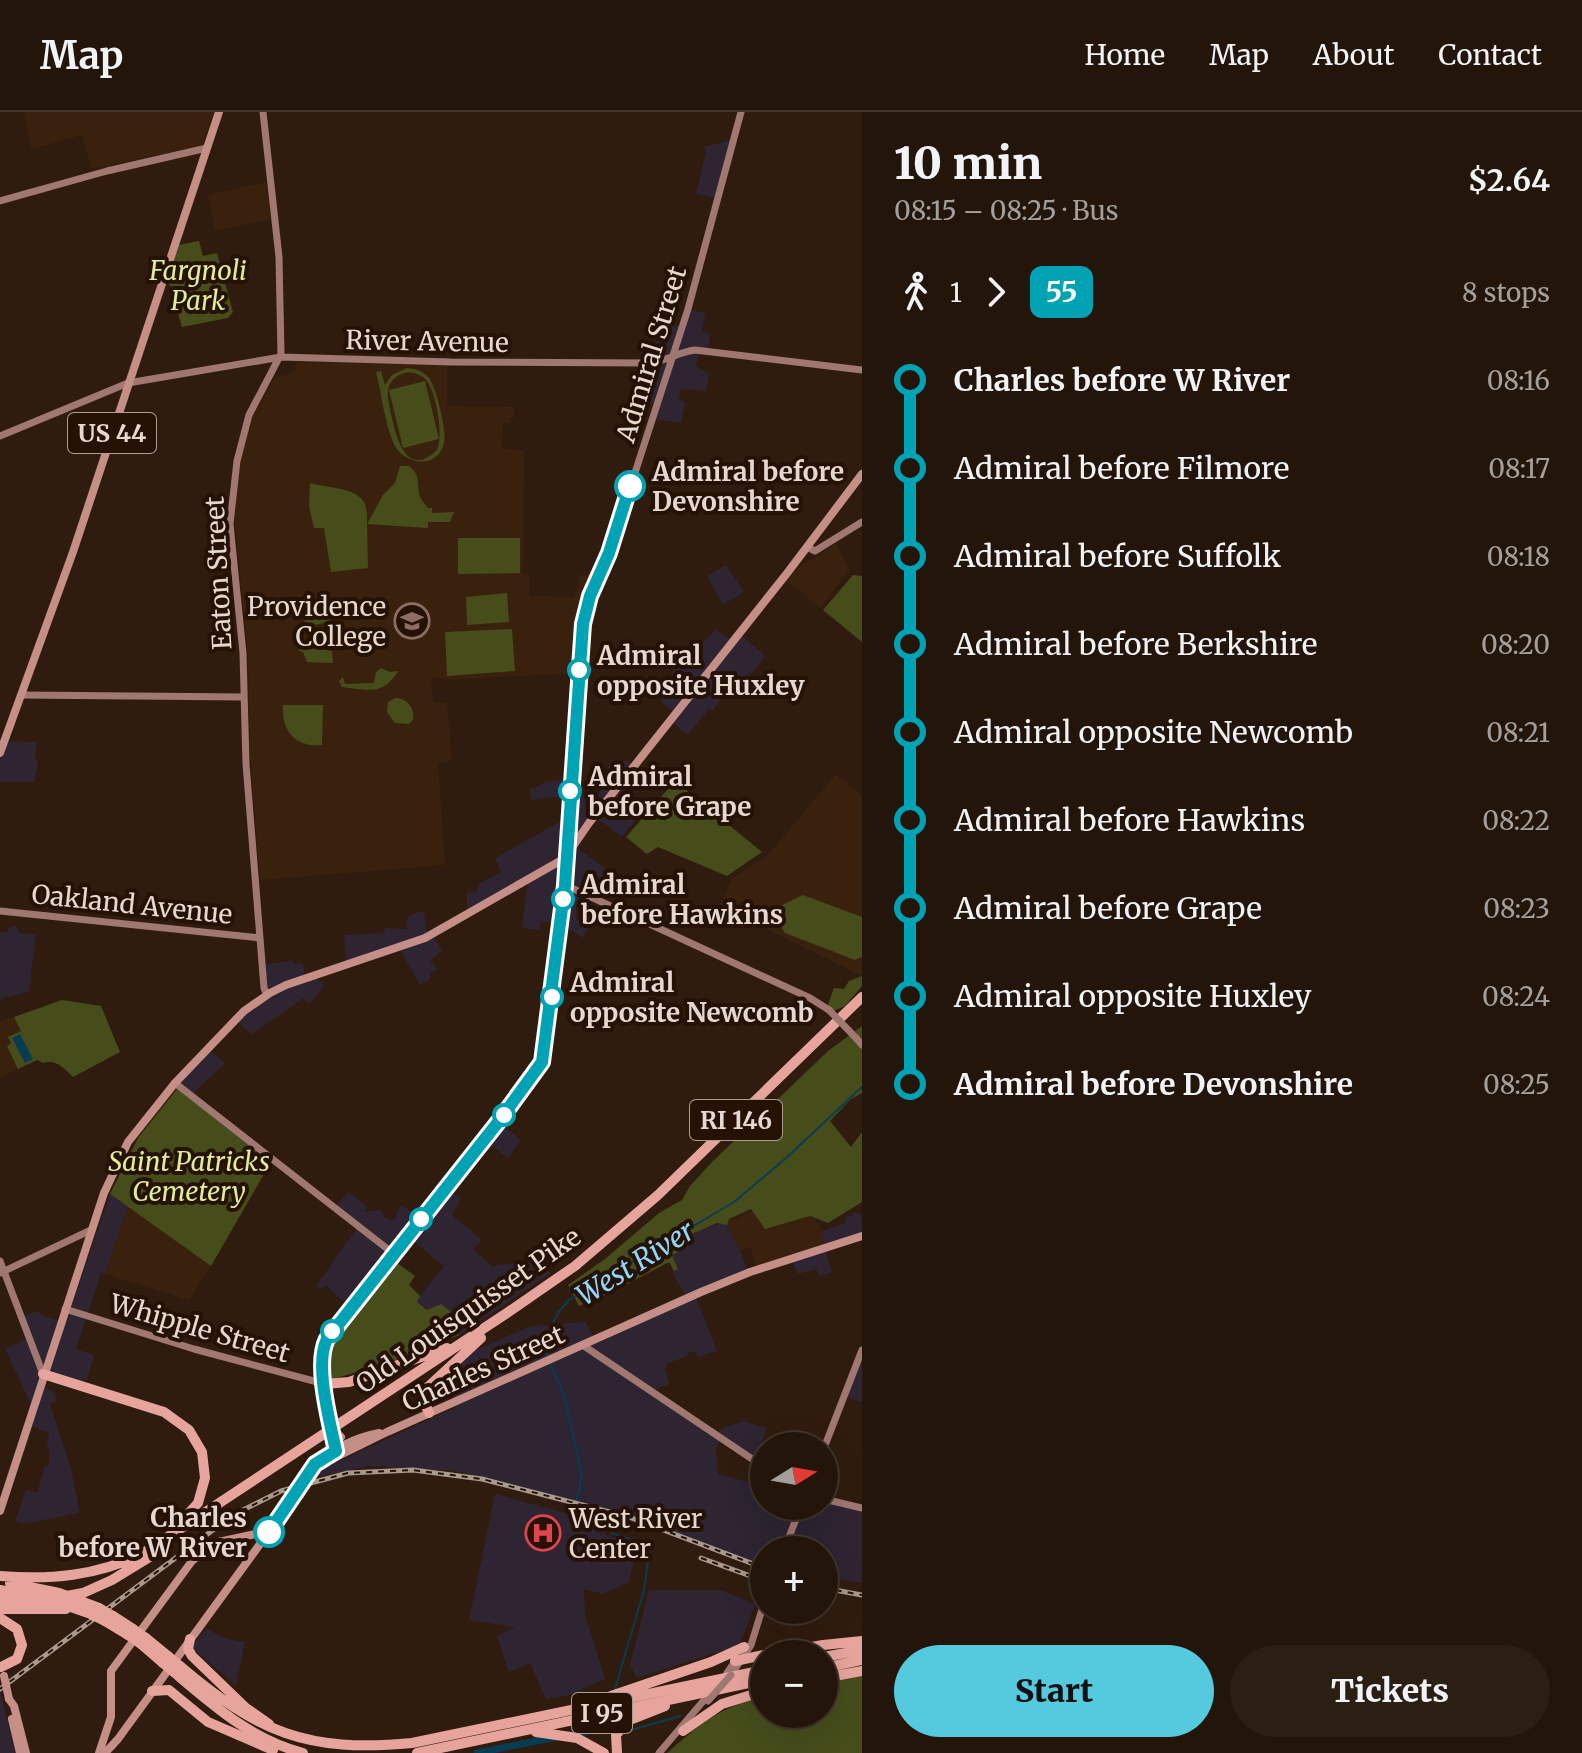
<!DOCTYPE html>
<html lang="en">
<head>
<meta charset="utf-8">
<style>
	:root { --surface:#23150a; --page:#2b1e13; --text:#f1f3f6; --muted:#a39f9c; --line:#40342b; --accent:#55cadf }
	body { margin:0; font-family:Merriweather,serif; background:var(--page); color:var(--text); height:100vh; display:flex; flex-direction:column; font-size:30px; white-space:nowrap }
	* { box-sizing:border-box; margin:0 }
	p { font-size:26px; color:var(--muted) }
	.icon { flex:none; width:44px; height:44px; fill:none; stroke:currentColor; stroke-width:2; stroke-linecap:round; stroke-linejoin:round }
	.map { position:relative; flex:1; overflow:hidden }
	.side { display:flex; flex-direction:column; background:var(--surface); width:720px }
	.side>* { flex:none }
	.badge { padding:0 16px; border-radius:12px; font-size:28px; line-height:52px }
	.needle { width:52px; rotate:79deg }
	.tools { position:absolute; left:750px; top:1320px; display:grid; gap:16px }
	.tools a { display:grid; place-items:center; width:88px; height:88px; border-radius:50%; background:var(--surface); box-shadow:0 8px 32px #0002,0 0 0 2px var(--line); font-size:40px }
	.map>.badge { position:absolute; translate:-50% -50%; box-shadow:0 0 0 4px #fff }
	.legs { display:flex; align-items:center; gap:12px; height:88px; padding:0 32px; font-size:26px }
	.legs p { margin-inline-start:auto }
	.headline { display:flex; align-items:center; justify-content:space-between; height:136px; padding:0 32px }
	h1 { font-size:44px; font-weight:800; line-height:60px }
	.button { display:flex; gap:16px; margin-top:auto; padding:16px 32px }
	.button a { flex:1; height:92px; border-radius:48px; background:var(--accent); color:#111; font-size:32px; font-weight:800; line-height:92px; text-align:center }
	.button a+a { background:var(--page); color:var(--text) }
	ul { padding:0 32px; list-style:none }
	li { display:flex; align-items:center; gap:28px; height:88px; font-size:30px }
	li i { display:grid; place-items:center; width:12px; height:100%; margin:0 10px; background:currentColor }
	li i::after { content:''; width:20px; height:20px; margin:-10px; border:6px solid; border-radius:50%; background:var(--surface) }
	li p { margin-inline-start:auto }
	li:first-child i { background:linear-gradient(#0000 50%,currentColor 0) }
	li:last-child i { background:linear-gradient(currentColor 50%,#0000 0) }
	header { display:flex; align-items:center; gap:48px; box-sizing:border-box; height:112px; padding:0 40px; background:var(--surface); border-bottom:2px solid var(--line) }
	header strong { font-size:38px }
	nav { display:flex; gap:44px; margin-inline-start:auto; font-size:28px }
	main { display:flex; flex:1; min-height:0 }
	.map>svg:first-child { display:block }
</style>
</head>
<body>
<header>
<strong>Map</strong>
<nav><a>Home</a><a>Map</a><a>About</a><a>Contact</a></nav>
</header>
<main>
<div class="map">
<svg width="862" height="1641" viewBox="0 0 862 1641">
	<rect width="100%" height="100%" fill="#2f1c0e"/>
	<path fill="#2e2432" d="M731,28L717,86L696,82L706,40L704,35Z
		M687,197L705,201L702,219L710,222L708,239H701L695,254L709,261L706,279L681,277L679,288L684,289L685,292L681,311L652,307L655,292H639L645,266L643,252L640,251L641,232L658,230V214H681Z
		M726,453L744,480L723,493L707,464Z
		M716,517L732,529L740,522L765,544L740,576L733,571L728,575L713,599L709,597L688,623L671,609L676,601L661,590L662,587L673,558L688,537L693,534L703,538L702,532Z
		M4,629L37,630L35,645L38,652L34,670H0V637Z
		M611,648L622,651L627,648L634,654L620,674L646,695L622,725L595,705L574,734L609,759L605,760L593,786L582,781L576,791V807L587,809L588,814L583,826L559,811L541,809L539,818L522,816L528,768L467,800V781L476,780L480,771L501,760L495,746L567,706L568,687L551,685L532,688L529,677L537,675L544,670L568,667L569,683L598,685Z
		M419,800H424L427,824L433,822L442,839L430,848L437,857L430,862V867L420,873L399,836L346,853L344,823L384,821L385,816L407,817L406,808L410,803Z
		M14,814L17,815L19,821L36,822L29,880L0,887V820H7L8,816Z
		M292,849L295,852H303L305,866L314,864L324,873L310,892L304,886L252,922L236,909L264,884L261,853Z
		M208,937L225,951L191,984L174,971Z
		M498,1010L521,1028L508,1046L484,1028Z
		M446,1075L461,1087L452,1103L482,1128L473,1137L492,1154L533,1148L551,1161L460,1223L416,1189L444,1154L404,1122L348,1193L326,1174L321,1177L316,1174L357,1116L334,1096L348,1080L367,1094L364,1100L380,1098L385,1106L391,1108L396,1106V1101L402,1093L420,1107Z
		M110,1082L128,1095L105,1162L101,1161L76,1237L94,1243L87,1268H76L50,1261L45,1275L55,1281L57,1288L50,1292L71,1357L80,1401L22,1412L15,1410L26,1378L37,1381L45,1354H49V1338L47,1335L49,1321L32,1314L37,1298L30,1290L5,1237L26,1227L19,1205L38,1199L44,1204L66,1211Z
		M853,1101H859L862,1105V1124L825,1136L832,1161L820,1164L816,1157L798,1162L791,1147L819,1120L845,1111L846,1105L852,1104Z
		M720,1111L729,1114L749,1160L695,1183L717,1239L698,1245L696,1240H689L688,1244L668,1251L665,1256L669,1272L651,1279L716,1323L722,1316L745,1309L767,1316L755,1349L720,1328L716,1336L718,1362L764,1374V1394H824V1351L837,1355L829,1388L862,1396V1471L824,1465V1438H764V1453L623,1401L456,1359L369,1354L319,1364L317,1360L326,1355L456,1295L447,1271L471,1240L531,1214L586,1210L597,1232L687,1186L672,1160L678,1156L672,1143L679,1134L693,1128L692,1122Z
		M862,1246V1290L843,1284Z
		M495,1382L606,1412L605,1423L638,1431L629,1470L603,1482L584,1477L585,1502L605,1567L569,1583L546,1587L530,1551L509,1560L497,1524L515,1515L469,1508Z
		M649,1478H721L755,1492L740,1533L637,1566L630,1553Z
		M206,1517L228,1527L245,1530L236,1574L191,1535Z
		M0,1578L15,1641H0Z"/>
	<path fill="#3a210e" d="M24,0H214L202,34L91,57L82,23L31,37Z
		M266,70L271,107L215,119L208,83Z
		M298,250L447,254V294L514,295V306H510V311H503L502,337L524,338L523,462L529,463V484L574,485L579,472V463H595L580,506L574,561L450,568L431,565L433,591L447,590L452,647L450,649L438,651L445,753L260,768L250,642L248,543L235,409L236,387L241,348L253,304L275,265L290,262L297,257L295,254Z
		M836,432L850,457L820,496L787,468L796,457Z
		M836,662L862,683V864L720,793L734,765L767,744Z
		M14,905L22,919L7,934L18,957L0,966V909Z
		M128,1095L211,1154L189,1188L105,1162Z
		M753,1099L766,1117L810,1104L819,1112L825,1132L757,1155L750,1135L740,1138L726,1110Z"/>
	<path fill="#464d1b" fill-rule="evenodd" d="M199,129L203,144L217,141L233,200L228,206L182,215L170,173L166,171L179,133Z
		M407,256C416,257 423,259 429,266C436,275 447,319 444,331C438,358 403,353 394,332C384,310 382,283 376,260L381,259L385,273L392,263ZM408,260C415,261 421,262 426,268C436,279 444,324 437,338C401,373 393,309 388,287C386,272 394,263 408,260Z
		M425,269L439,327L403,336L389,278Z
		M400,354H409C422,365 416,371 420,385C422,389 425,392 428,396H432V401L454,400L450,410H428V416L367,412L368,456L331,460L324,416H314L309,394L310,371C326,376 358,375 365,392C367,398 367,406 367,412L383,383L395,371Z
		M458,426H520V461L458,462Z
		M853,463L862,464V530L823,498Z
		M507,481L509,510L467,513L466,485Z
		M330,496L329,510L305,515L304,498Z
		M512,517L515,559L447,564L445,520Z
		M306,535L332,539L333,551L307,550L303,540L298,538Z
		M381,556L390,560L398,559C383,584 370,578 342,575L339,569L343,565L345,572L374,571L376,560Z
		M395,586C407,586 415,596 413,608L409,612L395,611L387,600L388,590Z
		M283,593H323L322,633C296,636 281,619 283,593Z
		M675,669L762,740L727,764L658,735L647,742L626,725Z
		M803,783L862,805V845L855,848L785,821C778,812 779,803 782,793Z
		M862,864V874L845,894L831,900L827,895L834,876L844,877L849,869Z
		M62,888L101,894L120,940L73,965C65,957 55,946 43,951L37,948L18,957L7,934L11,931L8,925L21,919L14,905Z
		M862,914V981L851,987L830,1009L851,1035L862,1020V1090L828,1111L810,1104L765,1117L751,1097L729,1107L727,1113L717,1111L692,1122L693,1128L679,1134L680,1139L672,1143L678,1157L674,1159L670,1151H667L614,1179L579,1194L568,1173L605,1147L659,1101L682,1088L690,1074L713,1049L828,939Z
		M177,977L271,1050L211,1154L110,1082L138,1026Z
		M393,1148L415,1164L409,1173L420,1184L417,1190L427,1198L441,1192L451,1200L444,1211L460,1223L393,1249L330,1268L326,1248L331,1227Z
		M862,1563V1641H667C700,1612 719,1595 764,1585V1602H824V1571Z"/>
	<path fill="#083c52" d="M20,922L33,947L25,951L12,926Z"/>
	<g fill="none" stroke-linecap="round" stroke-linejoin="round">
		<path stroke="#083c52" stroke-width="2" d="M547,1243C546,1222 554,1203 569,1188L734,1090L785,1047L862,975
			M549,1250L564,1282L581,1360L580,1377L572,1400L606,1410L612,1421L634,1429L648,1449L644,1478L615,1577
			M605,1609L603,1616L614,1618
			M624,1620L680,1604"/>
		<path stroke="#083c52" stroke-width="7" d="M569,1623L603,1616
			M477,1641L557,1625"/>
		<path stroke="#a17772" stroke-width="7" d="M263,0L279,145L281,242L249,303L237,349L230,412L243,541L246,652L264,876L267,883
			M0,89L107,59L207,36
			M0,324L128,271L281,245L451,250L648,251C665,250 678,240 695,238L862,258
			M807,435L815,439L862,410
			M21,583L244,585
			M565,773L810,886L829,898
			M0,799L260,826
			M856,926L862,933
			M175,971L394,1142
			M0,1149L43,1262
			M0,1161L91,1118
			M65,1197L194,1237L325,1272
			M584,1234L764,1355
			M326,1291L330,1312
			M335,1309C329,1283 313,1253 327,1227L499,1009L542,950L565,773L578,565L585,502L609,441L688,197L741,0
			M824,1336L862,1238
			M824,1387L862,1396
			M784,1438L801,1394
			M727,1561L736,1548
			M731,1563L751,1533L764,1491
			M659,1641L705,1587"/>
		<path stroke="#c58f88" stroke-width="8" d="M0,641L73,440L219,0
			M313,1354C327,1338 358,1325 379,1321
			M307,1365L320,1353L387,1320L701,1180L750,1160L862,1124
			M0,1399L104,1081L128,1030L175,971L244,899L270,881L286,873L425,826L560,749L567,743L589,711L788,460L862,362
			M278,1405L294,1383
			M9,1587L14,1594L26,1641
			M12,1607L20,1641
			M99,1641L111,1605V1559L192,1449L214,1431L260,1421L279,1403
			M105,1641L118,1627L271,1417"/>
		<path stroke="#e6a49d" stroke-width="10" d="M43,1262L164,1300L189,1318L202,1340L205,1366L198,1391L178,1413
			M325,1272L349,1270L447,1236
			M429,1301L423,1287L426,1277L481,1226
			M0,1464C51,1468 96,1464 142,1442L507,1201L575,1154L658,1083L862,885
			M10,1471L59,1481L99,1496
			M0,1478L42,1485L91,1502
			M83,1481L112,1468L161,1438
			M0,1488L30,1491
			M0,1497H66
			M113,1504L133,1517
			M0,1506L17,1517L22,1533L17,1547L1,1555
			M105,1509L128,1523
			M146,1526L168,1544
			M190,1527L188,1537L192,1544L246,1596L269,1612
			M141,1532L163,1551
			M771,1542L823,1533L862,1529
			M824,1545L862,1538
			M735,1549L764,1543
			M180,1554C258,1620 306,1641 412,1631L764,1558
			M824,1556L862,1548
			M175,1561C215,1595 251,1627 303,1641
			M824,1566L862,1559
			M152,1579L169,1578L208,1610L273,1638
			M611,1584L711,1550L744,1535
			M683,1619L722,1592L764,1579
			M536,1620L577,1626L604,1641
			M417,1641L764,1568
			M617,1641L616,1623L627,1609L665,1594"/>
		<defs>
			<path id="rail" d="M701,1446L764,1469
				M824,1476L862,1483
				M0,1577L233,1403L281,1379L348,1361L413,1358L482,1367L629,1405L764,1456"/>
		</defs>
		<use href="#rail" stroke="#a8998f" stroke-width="5"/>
		<use href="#rail" stroke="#251205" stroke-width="2" stroke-dasharray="6" stroke-linecap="butt"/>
		<path stroke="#a17772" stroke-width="7" d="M829,898L856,926
			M335,1309L338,1325
			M330,1312L334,1330
			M708,1589L731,1563"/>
		<path stroke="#c58f88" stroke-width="8" d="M337,1321L341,1325
			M294,1383L307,1365
			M4,1564L9,1587"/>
		<path stroke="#e6a49d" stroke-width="10" d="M34,1490L83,1481
			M99,1496L113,1504
			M91,1502L105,1509
			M133,1517L146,1526
			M128,1523L141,1532
			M168,1544L180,1554
			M163,1551L175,1561"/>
	</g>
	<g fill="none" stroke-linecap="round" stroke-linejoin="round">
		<defs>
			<path id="line-1" d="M269,1420L315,1352L336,1339C330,1310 314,1252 327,1227L499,1009L542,950L565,773L583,512L590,484L609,441L630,374"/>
		</defs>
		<use href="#line-1" stroke="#fff" stroke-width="18"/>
		<use href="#line-1" stroke="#00a3b4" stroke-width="12"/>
	</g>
	<defs>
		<symbol id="university-ring" viewBox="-11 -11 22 22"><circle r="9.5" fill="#251205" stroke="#8d6e63" stroke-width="1.5"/><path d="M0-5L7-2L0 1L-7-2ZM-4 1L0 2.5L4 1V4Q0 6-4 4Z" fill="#8d6e63"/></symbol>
		<symbol id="hospital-ring" viewBox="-11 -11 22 22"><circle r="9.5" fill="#251205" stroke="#e0444e" stroke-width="1.5"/><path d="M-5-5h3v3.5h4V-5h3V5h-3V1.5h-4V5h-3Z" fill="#e0444e"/></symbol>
	</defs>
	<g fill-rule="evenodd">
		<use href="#university-ring" x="392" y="489" width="40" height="40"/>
		<use href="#hospital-ring" x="523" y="1401" width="40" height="40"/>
	</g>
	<g fill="#fff" stroke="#00a3b4" stroke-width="4">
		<circle cx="630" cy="374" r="14"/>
		<circle cx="579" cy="558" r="10"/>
		<circle cx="570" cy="679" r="10"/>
		<circle cx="563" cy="787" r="10"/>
		<circle cx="552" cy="885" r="10"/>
		<circle cx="504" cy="1003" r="10"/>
		<circle cx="421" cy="1107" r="10"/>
		<circle cx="332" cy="1219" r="10"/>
		<circle cx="269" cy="1420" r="14"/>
	</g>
	<g text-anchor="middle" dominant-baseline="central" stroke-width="8" stroke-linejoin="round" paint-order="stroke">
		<g fill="#251205" stroke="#ac9d93" stroke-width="2">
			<rect x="68" y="301" width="88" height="40" rx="6"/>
			<rect x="690" y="988" width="92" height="40" rx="6"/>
			<rect x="572" y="1581" width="60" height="40" rx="6"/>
		</g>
		<g font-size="24" font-weight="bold" fill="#e6d8d0">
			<text x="112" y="321">US 44</text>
			<text x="736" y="1008">RI 146</text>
			<text x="602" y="1601">I 95</text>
		</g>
		<g font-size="26" font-style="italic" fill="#e0ed97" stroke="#251205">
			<text x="198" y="158">Fargnoli<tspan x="198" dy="30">Park</tspan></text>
			<text x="189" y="1049">Saint Patricks<tspan x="189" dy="30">Cemetery</tspan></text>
		</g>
		<g font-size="26" fill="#e6d8d0" stroke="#251205">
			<text transform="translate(427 229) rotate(1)">River Avenue</text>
			<text transform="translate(651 242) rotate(-73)">Admiral Street</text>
			<text transform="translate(218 461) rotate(-93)">Eaton Street</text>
			<text transform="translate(132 792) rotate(6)">Oakland Avenue</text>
			<text transform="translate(468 1198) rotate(-35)">Old Louisquisset Pike</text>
			<text transform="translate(200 1216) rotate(16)">Whipple Street</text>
			<text transform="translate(483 1256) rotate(-24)">Charles Street</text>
		</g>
		<g font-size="26" font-weight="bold" fill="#e6d8d0" stroke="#251205" text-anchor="start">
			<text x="652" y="359">Admiral before<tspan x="652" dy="30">Devonshire</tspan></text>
			<text x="597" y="543">Admiral<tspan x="597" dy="30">opposite Huxley</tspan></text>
			<text x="588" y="664">Admiral<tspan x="588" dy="30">before Grape</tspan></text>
			<text x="581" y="772">Admiral<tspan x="581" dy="30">before Hawkins</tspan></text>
			<text x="570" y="870">Admiral<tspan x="570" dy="30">opposite Newcomb</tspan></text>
			<text x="247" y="1405" text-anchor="end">Charles<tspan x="247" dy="30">before W River</tspan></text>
		</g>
		<g font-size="26" fill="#e6d8d0" stroke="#251205" text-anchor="end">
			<text x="386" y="494">Providence<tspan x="386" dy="30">College</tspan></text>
			<text x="569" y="1406" text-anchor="start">West River<tspan x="569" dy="30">Center</tspan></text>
		</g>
		<g font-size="28" font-style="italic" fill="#90d6fb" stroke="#251205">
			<text transform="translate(635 1151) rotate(-32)">West River</text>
		</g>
	</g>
</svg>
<div class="tools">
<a><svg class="needle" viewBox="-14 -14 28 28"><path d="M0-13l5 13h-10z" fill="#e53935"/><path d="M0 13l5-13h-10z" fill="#a39f9c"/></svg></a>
<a>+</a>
<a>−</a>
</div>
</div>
<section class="side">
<div class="headline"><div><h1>10 min</h1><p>08:15 – 08:25 · Bus</p></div><b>$2.64</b></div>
<div class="legs"><svg class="icon" aria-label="walk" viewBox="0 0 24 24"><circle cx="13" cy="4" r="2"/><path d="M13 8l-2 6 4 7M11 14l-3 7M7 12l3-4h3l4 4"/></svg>1<svg class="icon" aria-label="forward" viewBox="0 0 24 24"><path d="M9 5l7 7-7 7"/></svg><b class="badge" style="background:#00a3b4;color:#fff">55</b><p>8 stops</p></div>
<ul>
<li><i style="color:#00a3b4"></i><b>Charles before W River</b><p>08:16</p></li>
<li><i style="color:#00a3b4"></i><span>Admiral before Filmore</span><p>08:17</p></li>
<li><i style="color:#00a3b4"></i><span>Admiral before Suffolk</span><p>08:18</p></li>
<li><i style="color:#00a3b4"></i><span>Admiral before Berkshire</span><p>08:20</p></li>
<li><i style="color:#00a3b4"></i><span>Admiral opposite Newcomb</span><p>08:21</p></li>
<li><i style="color:#00a3b4"></i><span>Admiral before Hawkins</span><p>08:22</p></li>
<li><i style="color:#00a3b4"></i><span>Admiral before Grape</span><p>08:23</p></li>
<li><i style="color:#00a3b4"></i><span>Admiral opposite Huxley</span><p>08:24</p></li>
<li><i style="color:#00a3b4"></i><b>Admiral before Devonshire</b><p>08:25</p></li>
</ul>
<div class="button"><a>Start</a><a>Tickets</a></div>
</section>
</main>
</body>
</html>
